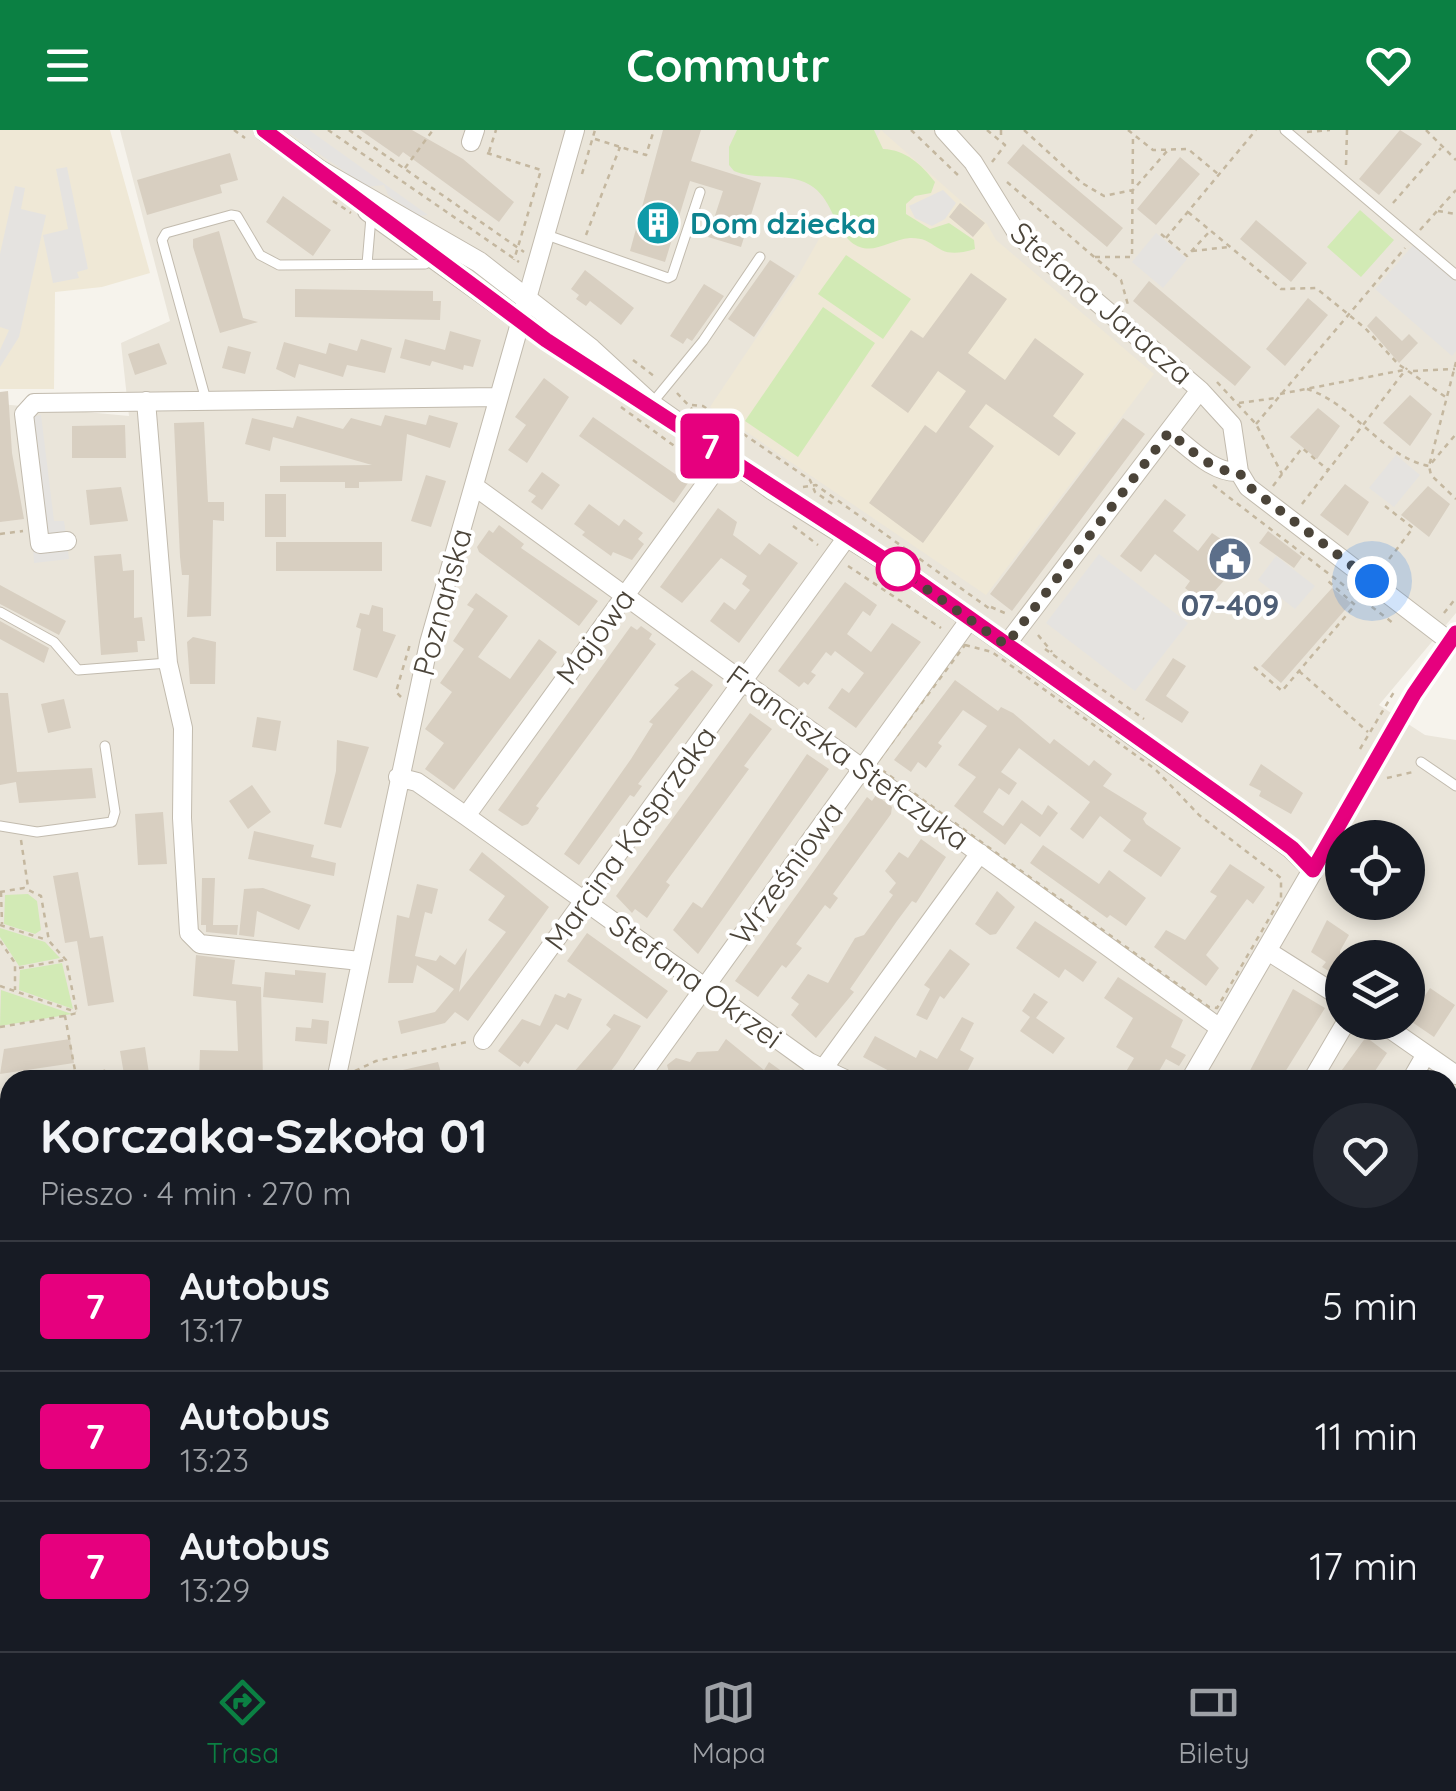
<!DOCTYPE html>
<html lang="pl">
<head>
<meta charset="utf-8">
<style>
	:root { --surface:#171b24; --page:#242831; --text:#f1f3f6; --muted:#9ea1a6; --line:#363941; --accent:#0b8043 }
	body { margin:0; font-family:Quicksand,sans-serif; background:var(--page); color:var(--text); height:100vh; display:flex; flex-direction:column; font-size:38px; white-space:nowrap }
	* { box-sizing:border-box; margin:0 }
	p { font-size:32px; color:var(--muted) }
	.icon { flex:none; width:55px; height:55px; fill:none; stroke:currentColor; stroke-width:2; stroke-linecap:round; stroke-linejoin:round }
	.map { position:relative; flex:1; overflow:hidden }
	.sheet { position:absolute; left:0px; top:940px; width:1458px; height:582px; display:flex; flex-direction:column; background:var(--surface); border-radius:30px 30px 0 0; box-shadow:0 5px 15px #0003 }
	.sheet>* { flex:none }
	.badge { padding:0 20px; border-radius:8px; font-size:35px; line-height:65px }
	.controls { position:absolute; left:1325px; top:690px; display:grid; gap:20px }
	.controls a { display:grid; place-items:center; width:100px; height:100px; border-radius:50%; background:var(--surface); box-shadow:0 5px 15px #0003; font-size:50px }
	.you { position:absolute; width:50px; height:50px; margin:-25px; border:8px solid #fff; border-radius:50%; background:#1a73e8; box-shadow:0 0 0 15px #1a73e833 }
	.map>.badge { position:absolute; translate:-50% -50%; box-shadow:0 0 0 5px #fff }
	.round { display:grid; place-items:center; flex:none; width:105px; height:105px; border-radius:52px; background:var(--page) }
	.head { display:flex; align-items:center; justify-content:space-between; height:170px; padding:0 40px }
	h1 { font-size:48px; font-weight:700; line-height:75px }
	ul { padding:0; list-style:none }
	li { display:flex; align-items:center; gap:30px; height:130px; padding:0 40px; border-top:2px solid var(--line) }
	li div { flex:1 }
	li b { display:block; font-size:38px }
	li em { font-style:normal }
	li .badge { min-width:110px; font-weight:700; text-align:center }
	header { display:flex; justify-content:space-between; align-items:center; height:130px; padding:0 40px; background:var(--accent); color:#fff; font-size:45px; font-weight:700 }
	.dock { display:flex; justify-content:space-around; align-items:center; height:140px; border-top:2px solid var(--line); background:var(--surface); font-size:28px; color:var(--muted) }
	.dock a { display:grid; justify-items:center; gap:5px }
	.dock .on { color:var(--accent) }
	.map>svg:first-child { display:block }
</style>
</head>
<body>
<header><svg class="icon" aria-label="menu" viewBox="0 0 24 24"><path d="M4 6h16M4 12h16M4 18h16"/></svg>Commutr<svg class="icon" aria-label="heart" viewBox="0 0 24 24"><path d="M12 20l-8-8c-3-5 5-10 8-4 3-6 11-1 8 4z"/></svg></header>
<div class="map">
<svg width="1456" height="1521" viewBox="0 0 1456 1521">
	<rect width="100%" height="100%" fill="#f6f3ec"/>
	<path fill="#eae5da" fill-rule="evenodd" d="M120,0H1456V483L1379,575L1425,605L1456,610V1521H0V274L129,286L121,213L170,191ZM1342,708H1408V772H1342ZM1342,828H1408V892H1342ZM10,950H1448V1512H10Z"/>
	<path fill="#efe8d6" d="M0,0H110L150,143L102,157L55,162L54,259H0Z
		M881,0L987,94L996,110L1154,244L986,465L710,277L798,146Z"/>
	<path fill="#d2eab5" d="M737,0H874L883,19C906,20 921,34 935,52L931,63L915,66L906,74V84L930,99L949,93L974,110L975,119C933,132 940,107 910,108C888,110 871,128 851,112C834,97 831,67 810,55C789,42 757,51 734,41L729,35V17Z
		M1360,80L1394,110L1361,147L1327,117Z
		M846,125L911,169L883,209L818,164Z
		M823,177L875,213L798,327L745,291Z
		M28,764L37,771L41,800L35,804L4,794L5,765Z
		M0,798L45,812L60,828L19,836L0,807Z
		M62,833L73,879L19,860L20,840Z
		M1,860L72,884L0,896Z
		M10,1429V1512L36,1513L37,1521H0V1431Z"/>
	<path fill="#e5e3e0" d="M285,0H309L428,85L418,86L388,65L384,55L367,57Z
		M67,37L88,139L77,142L79,148L53,153L43,105L68,99L56,39Z
		M15,56L25,58L21,79L46,85L19,207L0,237V220L9,200L0,197V124Z
		M943,60L956,73L945,89L932,96L915,88L909,76Z
		M1156,103L1187,129L1163,158L1132,132Z
		M1414,114L1456,151V221L1452,226L1375,159Z
		M41,285L54,391H64L69,429L34,433L25,288Z
		M1396,325L1420,345L1394,377L1369,358Z
		M1099,424L1188,493L1135,561L1046,493Z
		M1276,426L1315,456L1295,479L1258,450Z"/>
	<path fill="#d8cfc1" d="M360,0H412L463,29L514,72L499,92L403,22L399,27Z
		M663,0H701L691,31L761,53L741,117L708,107L723,61L690,51L665,132L630,121Z
		M1400,0L1422,14L1379,65L1359,49Z
		M1023,14L1123,98L1107,117L1007,33Z
		M230,23L238,50L220,55L222,63L147,85L137,50Z
		M1180,27L1200,44L1156,95L1137,79Z
		M283,66L331,100L313,126L266,92Z
		M960,73L985,93L973,107L949,87Z
		M1256,90L1307,133L1291,152L1240,109Z
		M219,101L243,188L258,192L220,203L193,117V109Z
		M770,130L795,146L754,207L728,189Z
		M585,140L634,178L621,195L590,171L586,176L576,169L579,165L571,159Z
		M971,143L1007,169L968,223L1005,250L1035,208L1084,244L1053,286L1076,303L1059,326L986,274L969,297L994,316L923,413L869,373L925,295L936,303L966,261L938,241L908,283L871,256L911,200L923,208Z
		M1149,151L1251,237L1235,256L1133,171Z
		M704,154L724,166L692,211L687,208L683,214L670,206Z
		M295,159L433,161V171H441L440,190L295,187Z
		M1308,168L1328,185L1285,236L1266,219Z
		M1376,186L1402,211L1409,204L1418,213L1399,233L1367,196Z
		M450,201L481,210L473,237L464,235L463,240L432,231L430,236L400,228L405,209L445,220Z
		M361,209L392,218L385,243L347,235L343,247L299,234L295,248L276,239L284,212L326,224L329,213L357,221Z
		M159,213L167,234L135,245L128,224Z
		M228,216L251,222L245,244L222,238Z
		M544,248L569,267L527,333L508,320L526,295L515,287Z
		M8,261L12,323L24,389L0,392V262Z
		M1410,265L1432,284L1410,316L1383,293Z
		M1318,278L1340,296L1317,329L1290,307Z
		M385,285L426,295L429,285L458,293L450,318L407,304L402,351L359,352V358H345V352H280V336L372,335L273,307L270,321L245,314L252,288L293,298L297,286L343,299L351,288L381,296Z
		M593,287L688,353L674,373L579,306Z
		M1123,288L1145,304L1012,481L990,464Z
		M204,292L208,372H224V391L213,390L211,486L187,487L189,445H182L180,427L174,293Z
		M125,295L126,328H72V296Z
		M542,342L560,355L542,380L531,372L536,366L528,361Z
		M426,345L446,351L431,397L411,391Z
		M1345,354L1369,372L1348,406L1320,385Z
		M1428,356L1450,374L1429,407L1401,385Z
		M121,357L128,391L90,395L86,360Z
		M265,364H286V407H265Z
		M1165,369L1186,385L1173,401L1198,421L1212,403L1246,426L1204,473L1185,458L1190,451L1155,424L1141,442L1120,426Z
		M589,374L619,396L624,389L643,403L638,409L644,414L632,430L613,422L611,426L582,405L585,402L574,394Z
		M718,378L737,392L733,405L760,425L769,413L798,433L739,513L710,491L724,472L735,480L750,460L742,454L747,446L721,428L682,473L660,457Z
		M499,395L524,414L521,418L598,471L579,496L479,422L477,417L489,400L493,403Z
		M1268,401L1302,427L1294,438L1259,413Z
		M276,412H382V441H276Z
		M121,424L123,441L134,440V488L142,487L145,511H137L138,522L101,525L94,426Z
		M845,452L877,475L870,486L863,481L847,504L871,522L892,493L921,512L856,598L828,578L842,558L849,563L864,543L835,521L831,526L826,522L811,542L816,545L808,555L804,552L799,557L778,541Z
		M0,455L66,491L59,505L0,474Z
		M1332,458L1351,473L1281,553L1261,536Z
		M476,463L508,486L478,527L510,549L539,509L557,522L454,660L425,639L444,613L425,599L452,562L440,553L464,519L453,511L474,479L467,475Z
		M372,475L383,478V501L396,505L377,548L353,540L361,499L356,497L360,483L369,485Z
		M0,491L49,518L44,533L0,509Z
		M631,496L637,500L641,496L652,504L649,509L656,514L536,676L539,678L528,694L522,696L498,680Z
		M193,507L216,512L215,554H190L187,512Z
		M1173,528L1186,536L1166,566L1189,582L1182,593L1145,570Z
		M692,540L713,555L638,654L642,656L634,667L630,665L579,735L564,724L631,629L653,594L649,592L679,558L674,555Z
		M955,550L998,581L1001,577L1013,583L1050,614L1054,609L1089,636L1094,630L1112,644L1103,656L1147,683L1143,689L1146,694L1181,718L1161,747L1123,721L1131,710L1100,686L1083,709L1070,699L1090,672L1019,618L1001,642L1017,653L1009,665L999,658L983,682L1003,696L1022,670L1042,685L1048,675L1058,683L1040,707L1021,693L1005,715L954,676L976,647L958,635L987,596L963,580L938,613L942,616L926,638L918,632L911,642L894,630Z
		M0,563H8L17,642L92,638L96,668L19,673L16,652L0,655Z
		M64,569L71,598L48,603L41,574Z
		M750,583L772,599L744,636L749,639L666,752L670,755L647,788L635,779L632,783L616,766Z
		M257,587L281,591L276,621L252,617Z
		M337,610L369,617L341,698L324,694L336,641Z
		M807,624L829,639L698,824L673,800L693,772L702,778Z
		M1261,634L1303,663L1291,684L1259,666L1261,661L1249,655Z
		M252,655L271,682L248,699L229,671Z
		M876,665L892,677L891,684L833,764L838,768L830,779L825,775L796,814L802,818L786,838L782,835L758,867L735,851L867,667L872,671Z
		M163,682L167,734L138,735L135,684Z
		M254,701L314,715L311,727L336,733L334,746L248,729Z
		M921,709L946,727L916,773L912,771L897,791L850,859L854,862L816,908L791,885L799,874L791,868L808,844L828,853L855,808L864,805L893,765L889,762L896,753L885,741L899,722L908,728Z
		M1043,715L1099,754L1109,740L1146,768L1126,796L1110,785L1107,788L1030,733Z
		M482,722L549,777L468,891L455,882L445,893L401,904L398,891L435,882L454,859L417,835L413,853H388L397,785L409,788L417,754L438,759L432,784L425,782L415,826L436,831L440,825L455,835L467,818L459,862L506,802L488,790L505,766L469,740Z
		M1230,734L1265,757L1253,774L1247,769L1206,825L1219,838L1206,856L1154,817L1166,800L1185,810L1217,766L1210,762Z
		M78,742L90,808L103,806L114,872L88,876L77,811L65,813L53,746Z
		M202,748H215L213,795H238L237,805L206,802V795H201Z
		M263,758L311,775L299,800L257,781L254,807L239,805L244,759Z
		M997,761L1015,777L996,804L990,805L975,794Z
		M1327,790L1349,805L1340,821L1342,849L1322,837L1326,832L1311,822Z
		M1035,791L1097,832L1083,852L1065,839L1059,848L1016,818Z
		M587,803L668,861L647,889L567,831Z
		M950,819L970,834L944,869L940,866L927,890L916,885L930,859L924,855Z
		M196,825L235,830L232,854L261,857L263,950H199L200,920L238,921L236,871L193,866Z
		M295,840L326,843L323,873L263,867L265,842L295,845Z
		M1118,847L1183,890L1171,917L1186,925L1179,936L1166,929L1154,950L1124,945L1134,928L1116,917L1133,888L1104,868Z
		M1430,858L1455,875L1434,907L1409,890Z
		M1293,859L1325,878L1280,950H1245Z
		M568,863L582,869L568,900L556,894L528,934L524,931L520,937L498,921L522,889L540,896L555,864L565,868Z
		M1034,863L1048,872L1036,888L1065,908L1053,924L1020,901L1030,887L1022,881Z
		M614,884L641,896L617,933L604,950H567L611,899L606,895Z
		M962,887L974,893L960,920L974,928L963,950H906L863,927L875,906L916,928L920,920L937,929Z
		M312,889L329,891L327,914L295,911L296,897L311,898Z
		M1366,907L1387,923L1369,950H1347L1339,944Z
		M70,909L74,933L0,944L4,919Z
		M726,909L764,940L769,932L794,950H738L731,945L671,950L667,935L676,928L690,932L697,922L718,921Z
		M145,917L150,950H125L120,921Z
		M438,932L443,950H386L385,944Z"/>
	<g fill="none" stroke-linecap="round" stroke-linejoin="round">
		<defs>
			<path id="service" d="M1285,0L1456,145
				M544,104L668,148L672,146L700,62
				M367,134L371,87
				M206,270L162,110L166,103L231,85L237,86L260,125L279,135L425,134L434,129
				M653,272L703,211L760,127
				M0,482L54,512L78,540L168,533
				M1421,632L1456,656
				M0,696L37,702L112,692L115,682L105,616
				M1448,1462L1456,1454
				M734,1512L743,1521
				M973,1521L980,1512
				M1387,1521L1396,1512"/>
			<path id="minor" d="M944,0L973,32L1018,105L1200,260L1006,515
				M471,12L475,0
				M1200,260L1232,295L1239,342L1248,357L1449,511
				M146,271L168,533L183,598L182,688L189,803L200,814L360,831
				M1169,302C1189,317 1213,344 1239,342
				M474,356L1221,899
				M67,411L40,414L24,284L34,273L498,267
				M398,647L417,652L466,686L809,932L847,950
				M466,686L725,327
				M1313,740L1414,564L1456,504
				M1266,820L1342,868
				M1380,892L1456,945
				M483,910L847,407
				M336,950L429,513L575,0
				M638,950L970,489
				M815,950L980,723
				M1312,950L1346,892
				M1411,950L1426,924
				M1448,1060L1456,1045
				M0,1177L10,1174
				M1448,1211L1456,1199
				M1448,1246L1456,1253
				M1448,1345L1456,1337
				M345,1512L346,1521
				M633,1512L635,1521
				M1229,1512L1239,1521
				M1267,1521L1276,1512"/>
			<path id="tertiary" d="M264,0L327,46
				M319,40L479,132L591,219L651,274L773,360L913,448L1291,718L1313,740
				M368,81L546,209L623,259
				M1191,950L1313,740
				M796,1521L804,1512"/>
		</defs>
		<use href="#service" stroke="#c2bbae" stroke-width="11"/>
		<use href="#minor" stroke="#c2bbae" stroke-width="20"/>
		<use href="#tertiary" stroke="#c2bbae" stroke-width="22"/>
		<path stroke="#c4b79f" stroke-width="2.5" stroke-dasharray="5 5" stroke-linecap="butt" d="M234,0L245,8
			M328,0L519,132
			M349,0L524,122
			M911,0L961,48
			M987,0L1005,15L992,32
			M1001,0V8
			M1024,0L1082,53L1104,66L1133,60L1168,20
			M1128,0L1153,20L1188,19L1218,44
			M1426,0L1456,30
			M1307,2L1330,0
			M595,9L646,25L654,0
			M489,22L496,0
			M487,23L541,40L514,130
			M1346,35L1347,0
			M405,38L433,0
			M582,44L595,0
			M1007,52L1121,150L1128,175
			M333,71L351,83
			M1393,73L1441,18
			M1438,81L1456,84
			M1188,82L1281,159L1316,158L1365,198L1398,234L1447,268
			M1420,100L1456,60
			M1161,104L1187,126L1210,101
			M586,105L620,17
			M1166,108L1256,0
			M1192,121L1229,117
			M1095,127H1132L1133,4
			M633,230L654,246
			M1456,232L1429,336L1431,345L1456,369
			M1413,241L1455,239
			M1217,252L1256,294L1282,344
			M1307,259C1354,274 1382,327 1429,336L1456,304
			M677,263L692,279
			M1280,264L1404,240
			M1239,273L1276,268
			M692,275L703,276L810,350L815,362L834,375
			M621,277L699,334
			M1256,294L1405,118
			M1213,355L1393,493
			M1273,356L1302,318L1328,340
			M803,357L816,355L990,479
			M1302,374L1407,238
			M793,396L818,415
			M0,404L23,401
			M848,436L941,498
			M1383,437L1413,398L1385,376
			M991,477L1007,484
			M1444,483L1456,468
			M1038,505L1052,522
			M965,515L992,522L1155,639L1199,685L1281,748V768L1217,878L1209,877L875,635Z
			M1045,519L1144,589
			M1254,537L1282,561L1355,475L1328,451
			M1299,541L1368,602
			M401,567L396,562L410,514
			M1360,619L1394,562
			M1387,648L1413,642
			M21,710L28,757
			M0,762L24,758L41,766L49,811L66,830L77,883L65,886L76,946
			M1,762L2,794
			M0,795L47,810
			M0,811L15,833V860
			M19,838L65,830
			M0,856L76,882
			M0,897L64,886
			M355,941L376,931L467,912
			M863,946L871,950
			M51,950L110,940L111,950
			M0,970L10,965
			M0,1090L10,1088
			M0,1198L10,1196
			M0,1252L10,1250
			M0,1256L2,1269
			M0,1325L10,1341
			M0,1426L10,1425
			M40,1512L41,1521
			M80,1512L81,1521
			M243,1512L247,1521
			M1203,1512L1213,1521
			M1325,1512L1327,1521
			M1348,1512L1356,1521
			M172,1521L217,1512
			M415,1521L442,1512
			M583,1521L596,1515"/>
		<use href="#service" stroke="#fff" stroke-width="9"/>
		<use href="#minor" stroke="#fff" stroke-width="18"/>
		<use href="#tertiary" stroke="#fff" stroke-width="20"/>
	</g>
	<g fill="none" stroke-linecap="round" stroke-linejoin="round">
		<defs>
			<path id="line" d="M264,0L546,210L913,448L1239,679L1292,718L1313,740L1414,564L1456,503"/>
		</defs>
		<use href="#line" stroke="#fff" stroke-width="22"/>
		<use href="#line" stroke="#e6007e" stroke-width="15"/>
		<path stroke="#4b4439" stroke-width="10" stroke-dasharray="0 18" d="M898,439L1006,515L1169,302C1188,317 1214,344 1239,342L1248,356L1372,451"/>
	</g>
	<defs>
		<symbol id="building-disc" viewBox="-11 -11 22 22"><circle r="9.5" fill="#0f9aa8" stroke="#fff"/><path d="M-4-6H4V6H1V3H-1V6H-4ZM-2.5-4.3h1.7v1.8h-1.7ZM.8-4.3h1.7v1.8H.8ZM-2.5-1h1.7V.8h-1.7ZM.8-1h1.7V.8H.8Z" fill="#fff"/></symbol>
		<symbol id="civic-disc" viewBox="-11 -11 22 22"><circle r="9.5" fill="#5c6f8a" stroke="#fff"/><path d="M-.6-6.5H3V-4.5H.6V-3L4-1V1h2V6H-6V1h2V-1L-.6-3ZM-1.2 2.5V6h2.4V2.5Z" fill="#fff"/></symbol>
	</defs>
	<g fill-rule="evenodd">
		<use href="#building-disc" x="633" y="68" width="50" height="50"/>
		<use href="#civic-disc" x="1205" y="404" width="50" height="50"/>
	</g>
	<circle fill="#fff" stroke="#e6007e" stroke-width="5" cx="898" cy="439" r="20"/>
	<g text-anchor="middle" dominant-baseline="central" stroke-width="8" stroke-linejoin="round" paint-order="stroke">
		<g font-size="30" font-weight="bold" fill="#0d838f" stroke="#fff" text-anchor="start">
			<text x="690" y="93">Dom dziecka</text>
		</g>
		<g font-size="30" fill="#4b4439" stroke="#fff">
			<text transform="translate(1102 173) rotate(41)">Stefana Jaracza</text>
			<text transform="translate(442 472) rotate(-75)">Poznańska</text>
			<text transform="translate(595 506) rotate(-54)">Majowa</text>
			<text transform="translate(848 627) rotate(36)">Franciszka Stefczyka</text>
			<text transform="translate(630 708) rotate(-54)">Marcina Kasprzaka</text>
			<text transform="translate(786 743) rotate(-54)">Wrześniowa</text>
			<text transform="translate(696 851) rotate(36)">Stefana Okrzei</text>
		</g>
		<g font-size="30" font-weight="bold" fill="#4e5e75" stroke="#fff">
			<text x="1230" y="475">07-409</text>
		</g>
	</g>
</svg>
<div class="controls">
<a><svg class="icon" aria-label="locate" viewBox="0 0 24 24"><circle cx="12" cy="12" r="6"/><path d="M12 2v4M12 18v4M2 12h4M18 12h4"/></svg></a>
<a><svg class="icon" aria-label="layers" viewBox="0 0 24 24"><path d="M12 4l9 5-9 5-9-5zM3 14l9 5 9-5"/></svg></a>
</div>
<div class="you" style="left:1372px;top:451px"></div>
<b class="badge" style="left:710px;top:316px;background:#e6007e;color:#fff">7</b>
<section class="sheet">
<div class="head"><div><h1>Korczaka-Szkoła 01</h1><p>Pieszo · 4 min · 270 m</p></div><a class="round"><svg class="icon" aria-label="heart" viewBox="0 0 24 24"><path d="M12 20l-8-8c-3-5 5-10 8-4 3-6 11-1 8 4z"/></svg></a></div>
<ul>
<li><span class="badge" style="background:#e6007e;color:#fff">7</span><div><b>Autobus</b><p>13:17</p></div><em>5 min</em></li>
<li><span class="badge" style="background:#e6007e;color:#fff">7</span><div><b>Autobus</b><p>13:23</p></div><em>11 min</em></li>
<li><span class="badge" style="background:#e6007e;color:#fff">7</span><div><b>Autobus</b><p>13:29</p></div><em>17 min</em></li>
</ul>
</section>
</div>
<nav class="dock">
<a class="on"><svg class="icon" aria-label="directions" viewBox="0 0 24 24"><path d="M12 3l9 9-9 9-9-9zM9 14v-3h6M13 9l2 2-2 2"/></svg>Trasa</a>
<a><svg class="icon" aria-label="map" viewBox="0 0 24 24"><path d="M3 6l6-2 6 2 6-2v14l-6 2-6-2-6 2zM9 4v14M15 6v14"/></svg>Mapa</a>
<a><svg class="icon" aria-label="tickets" viewBox="0 0 24 24"><path d="M3 7h18v10H3zM15 7v10"/></svg>Bilety</a>
</nav>
</body>
</html>
